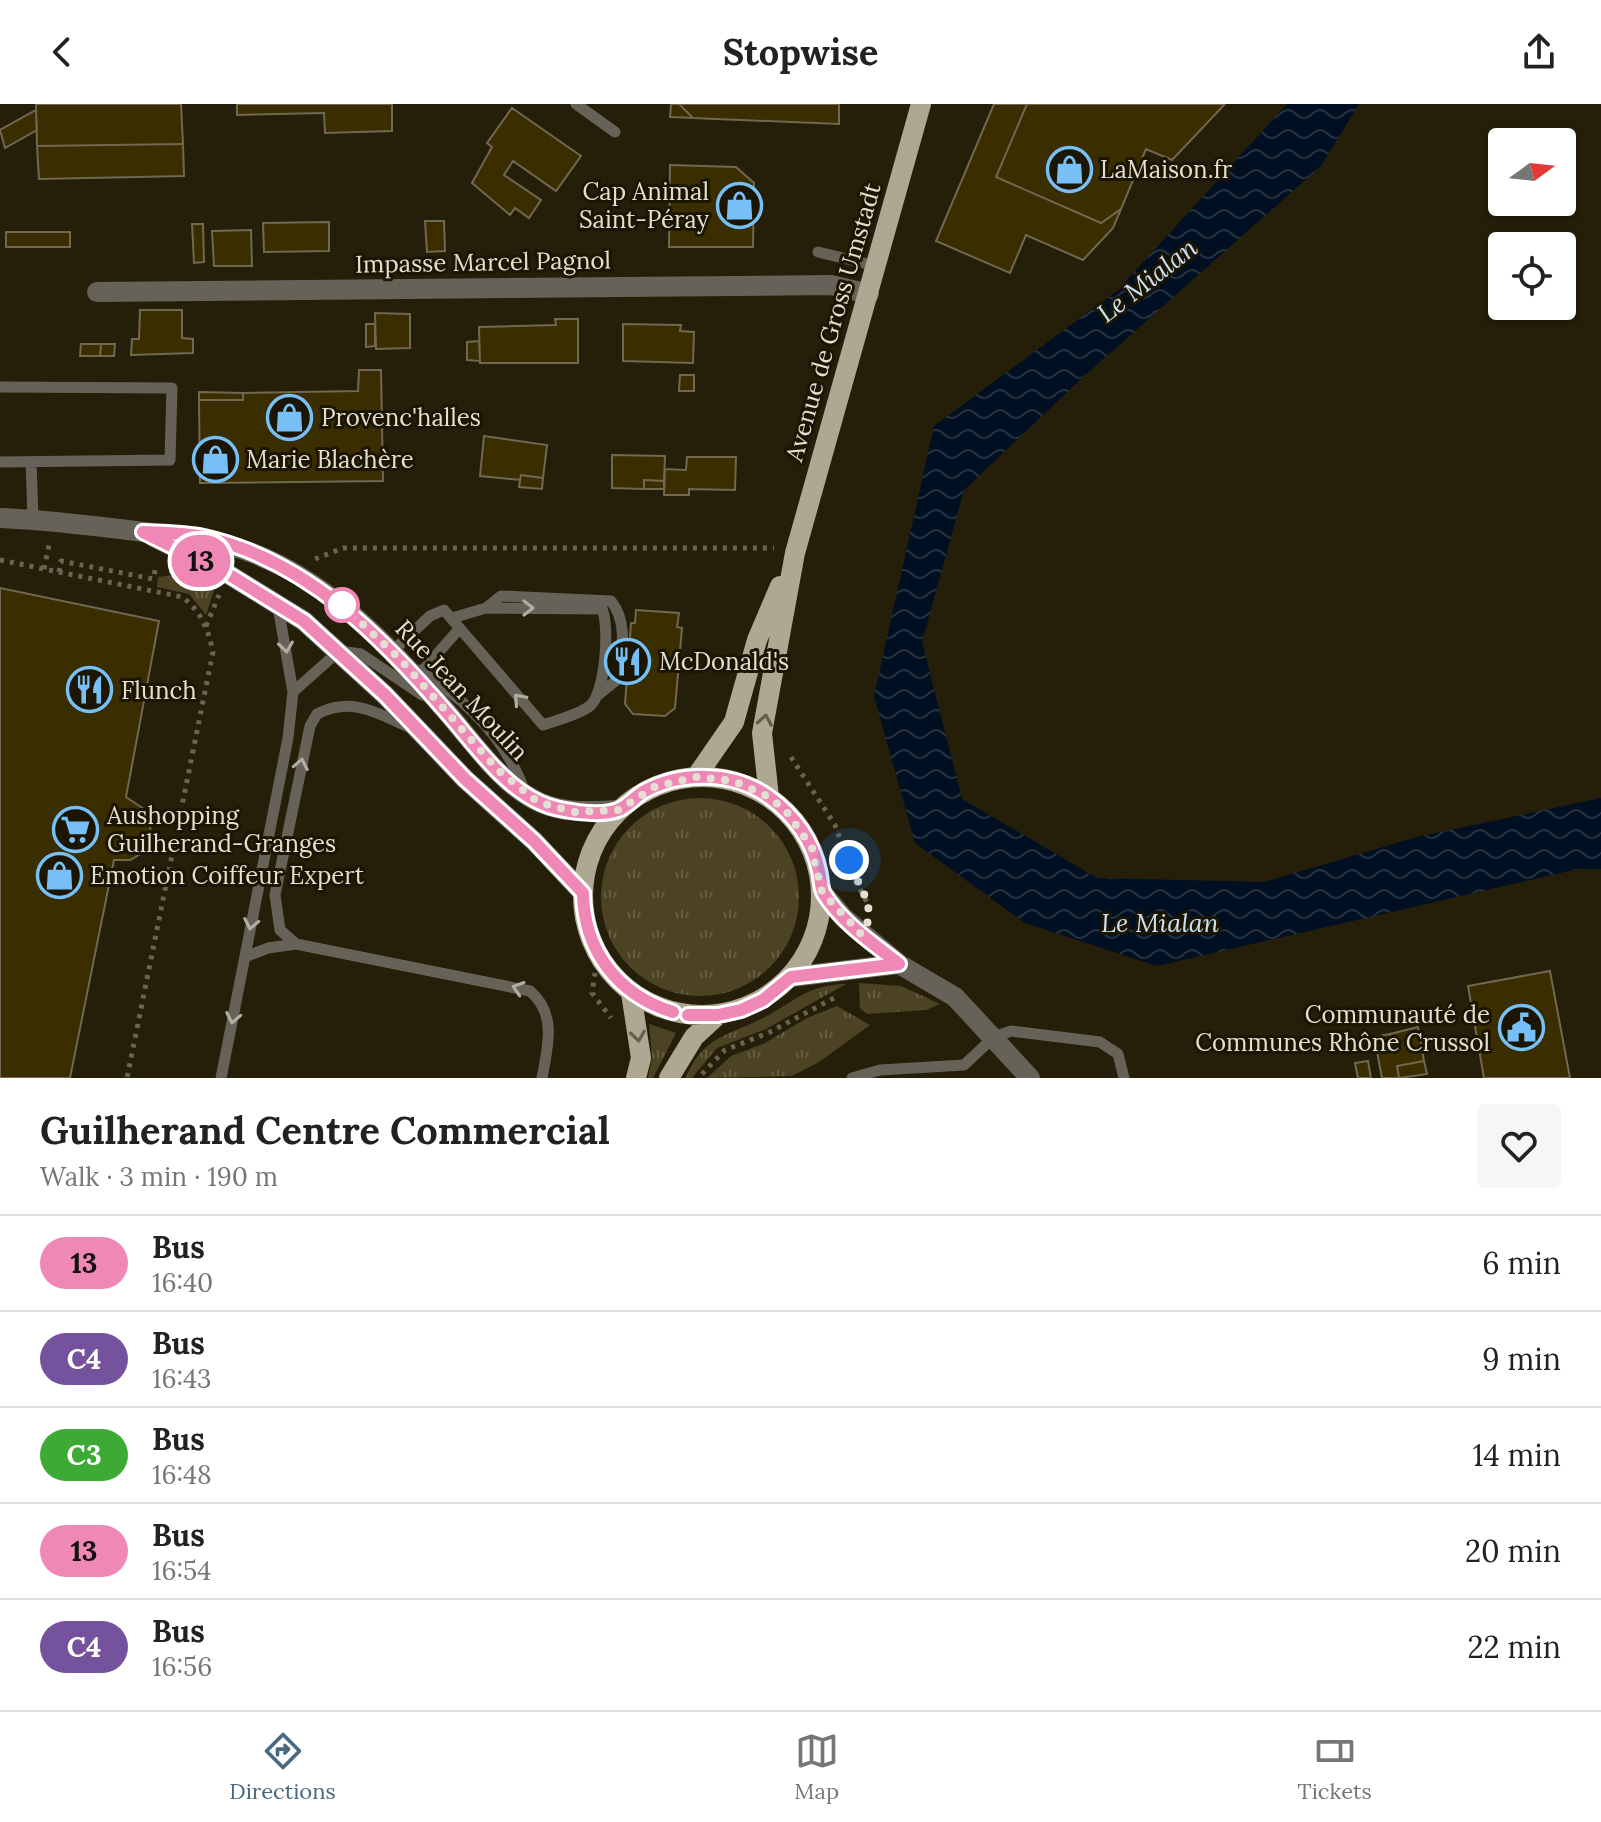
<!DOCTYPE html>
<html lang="en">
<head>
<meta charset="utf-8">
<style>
	:root { --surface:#fff; --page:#f6f6f6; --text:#222; --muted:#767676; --line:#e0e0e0; --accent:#486982 }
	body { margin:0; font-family:Lora,serif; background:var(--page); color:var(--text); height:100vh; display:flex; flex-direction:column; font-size:30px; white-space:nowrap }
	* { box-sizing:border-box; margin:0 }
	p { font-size:26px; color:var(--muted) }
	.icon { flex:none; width:44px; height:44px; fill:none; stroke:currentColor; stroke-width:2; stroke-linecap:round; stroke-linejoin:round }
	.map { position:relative; height:974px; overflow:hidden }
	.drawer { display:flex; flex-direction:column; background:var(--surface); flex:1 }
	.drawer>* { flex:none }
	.badge { padding:0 16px; border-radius:26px; font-size:28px; line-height:52px }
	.needle { width:52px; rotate:75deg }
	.fabs { position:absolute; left:1488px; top:24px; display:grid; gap:16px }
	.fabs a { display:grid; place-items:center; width:88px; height:88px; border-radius:8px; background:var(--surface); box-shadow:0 2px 6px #0004; font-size:40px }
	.you { position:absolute; width:40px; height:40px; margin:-20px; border:6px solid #fff; border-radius:50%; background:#1a73e8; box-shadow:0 0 0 12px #1a73e833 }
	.map>.badge { position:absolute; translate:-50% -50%; box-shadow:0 0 0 4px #fff }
	.round { display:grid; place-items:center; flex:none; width:84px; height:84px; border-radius:8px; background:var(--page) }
	.overview { display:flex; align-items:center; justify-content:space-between; height:136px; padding:0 40px }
	h1 { font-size:38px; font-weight:700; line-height:60px }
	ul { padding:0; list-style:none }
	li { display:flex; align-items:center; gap:24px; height:96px; padding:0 40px; border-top:2px solid var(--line) }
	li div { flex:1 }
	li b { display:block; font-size:30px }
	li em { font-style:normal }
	li .badge { min-width:88px; font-weight:700; text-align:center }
	header { display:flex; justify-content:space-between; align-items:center; height:104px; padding:0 40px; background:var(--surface); font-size:36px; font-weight:700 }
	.menu { display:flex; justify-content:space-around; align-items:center; height:112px; border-top:2px solid var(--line); background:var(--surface); font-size:22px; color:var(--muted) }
	.menu a { display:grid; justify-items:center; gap:4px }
	.menu .active { color:var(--accent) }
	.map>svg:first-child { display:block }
</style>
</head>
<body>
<header><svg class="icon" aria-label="back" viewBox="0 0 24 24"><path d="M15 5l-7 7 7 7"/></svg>Stopwise<svg class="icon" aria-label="share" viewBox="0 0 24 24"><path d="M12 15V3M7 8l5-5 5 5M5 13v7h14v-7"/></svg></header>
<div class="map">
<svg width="1601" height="974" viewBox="0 0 1601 974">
	<defs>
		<pattern id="grass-tufts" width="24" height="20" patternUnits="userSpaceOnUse" patternTransform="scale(2)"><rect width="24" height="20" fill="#4c4224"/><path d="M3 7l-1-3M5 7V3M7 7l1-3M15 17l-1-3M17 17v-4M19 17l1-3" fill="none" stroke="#665d43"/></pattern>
		<pattern id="water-waves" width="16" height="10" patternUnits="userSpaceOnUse" patternTransform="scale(2)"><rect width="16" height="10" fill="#000f21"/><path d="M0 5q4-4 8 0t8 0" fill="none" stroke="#253240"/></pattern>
	</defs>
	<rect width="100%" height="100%" fill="#251e09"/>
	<path fill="url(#grass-tufts)" d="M180,470L215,483L206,511L189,490L157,483L158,473Z
		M601 793a99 99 0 1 1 198 0a99 99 0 1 1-198 0Z
		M859,879L901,882L940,900L926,906L867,910L860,904Z
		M846,880L766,925L717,944L692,974H686C702,931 732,931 767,912C798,895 808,881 846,880Z
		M837,902L870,921L819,958L792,972L707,974L731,952L765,939L807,914Z
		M649,920L676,929L653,974H648L652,953Z"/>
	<path fill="url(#water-waves)" d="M1287,0H1359L1321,62L1082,274L964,386L922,538L962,695L1097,774L1264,778L1417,733L1601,694V765H1578L1157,862L1025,819L915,739L874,592L934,322L1118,186Z"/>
	<path fill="#3a2d00" stroke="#706851" stroke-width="2" d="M36,0H181L183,40L37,42Z
		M237,0H392V27L325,29L324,9L237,11Z
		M671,0H679L693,14L670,13Z
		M679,0H839V20L693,14Z
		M994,0H1027L996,73L1101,119L1121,105L1113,124L1083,156L1026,131L1010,169L936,137Z
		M1027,0H1225L1172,56L1146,45L1121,105L1101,119L996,73Z
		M512,4L581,52L556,87L513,57L504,71L541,96L529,114L515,104L510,111L472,79L492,43L487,39Z
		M36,6L37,26L5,44L0,26Z
		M183,40L184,72L39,75L37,42Z
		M670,61L736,63L754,79L753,143H669Z
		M425,117H444L445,147L427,148Z
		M329,118V147L264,148L263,119Z
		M192,120H203L204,158L194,159Z
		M251,126L252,162H214L212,127Z
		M6,128H70V143H6Z
		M140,206H182V234L193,235V249L131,251L132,235H139Z
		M375,209L410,210V244L376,245Z
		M555,215H578V259H480L479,223L556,221Z
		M366,220H375V242L366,243Z
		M623,220L681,221L680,227L694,228L693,259L623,257Z
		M479,237L480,257L467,256V238Z
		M81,240H101L100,252H80Z
		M101,240H115L114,252H100Z
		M359,266H381L383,377L200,379L199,296H243V289L358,287Z
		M680,271H694V287H679Z
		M199,288L243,289V296H199Z
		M484,332L547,341L543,374L521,371L520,376L480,372Z
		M612,351L665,352L664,377L644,376V385L612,384Z
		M687,353H736L735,386L689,385V391H664L665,365L686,366Z
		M521,371L543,374L542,385L519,383Z
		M644,376L664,377V385H644Z
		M0,484L159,517L126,693L147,707L152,733L142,749L130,756H114L70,974H0Z
		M636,506L679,509L677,523L682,524L675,604L665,612L633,610L625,600L631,519H635Z
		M1550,867L1570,974H1484L1468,882Z
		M1418,923L1424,957L1397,962L1399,974H1382L1376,942L1392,940L1390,930Z
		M1390,930L1392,940L1376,942L1374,933Z
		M1368,957L1371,974H1358L1355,959Z
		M1424,957L1427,970L1399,974L1397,962Z"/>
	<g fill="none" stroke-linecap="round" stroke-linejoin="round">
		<path stroke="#696351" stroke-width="5" stroke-dasharray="4 6" stroke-linecap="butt" d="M315,455L343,444H774
			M0,456L182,493C201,507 208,525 213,548L127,974
			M44,465L49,441
			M59,468L61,457L153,475L156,463
			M206,522L219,491
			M791,653L835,721L855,776L869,802
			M174,742L186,744
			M598,849L592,889L611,914
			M702,970L725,946L768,929L834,894"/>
		<path stroke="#666258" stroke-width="11" d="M576,0L615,28
			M818,148L876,162
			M0,283L172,284L170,356L0,358
			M31,358L33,415
			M278,503L293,588
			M486,504L501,492L611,497C629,519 621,549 618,575L598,591
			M392,548L430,512L444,506L543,621C557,616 578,611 590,602C605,589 610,523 602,505L486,504L452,514
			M418,566C466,595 506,635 525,688
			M417,573L459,525
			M296,840L280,826L275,791L310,622L317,610C352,592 377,609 411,624
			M245,853L268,844L296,840L530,887C557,910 548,942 542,974
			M221,974L288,634L293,588L339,547L361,550L422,591
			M852,974L880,966L964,961L994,933L1011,927L1100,938L1118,950L1124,974"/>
		<path stroke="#666258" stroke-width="20" d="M97,188L831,181L869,190
			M0,414C49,416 96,422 144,428C203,435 235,437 289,466C351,500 400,555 446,607C473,638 503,683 541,699C567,710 592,707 619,706
			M154,433L228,470L304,517L385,591L465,675L534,737L583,789
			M822,788L844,814L899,860L955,893L1030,974
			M791,873L899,860"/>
		<path stroke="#aea792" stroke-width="20" d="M583 792a119 119 0 1 1 238 0a119 119 0 1 1-238 0Z
			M696,673L734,618L757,536L780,482
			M769,693L762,629L795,449L921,0
			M631,889L641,954L636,974
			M669,974L694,933L718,911"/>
	</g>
	<defs><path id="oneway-chevron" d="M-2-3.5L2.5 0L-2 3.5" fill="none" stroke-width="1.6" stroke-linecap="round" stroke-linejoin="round" transform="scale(2)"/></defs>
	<g stroke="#b1ada1">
		<use href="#oneway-chevron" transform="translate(528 504)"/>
		<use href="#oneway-chevron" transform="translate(286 543) rotate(82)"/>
		<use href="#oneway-chevron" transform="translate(519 595) rotate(-132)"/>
		<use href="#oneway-chevron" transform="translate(301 660) rotate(-79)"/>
		<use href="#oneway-chevron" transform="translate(251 820) rotate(101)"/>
		<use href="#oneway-chevron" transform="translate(518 884) rotate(-162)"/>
		<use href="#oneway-chevron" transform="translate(233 914) rotate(101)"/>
	</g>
	<g stroke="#645e4a">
		<use href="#oneway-chevron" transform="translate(765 616) rotate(-80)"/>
		<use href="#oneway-chevron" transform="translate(638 932) rotate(82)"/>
	</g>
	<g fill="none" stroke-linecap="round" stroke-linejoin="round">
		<defs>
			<path id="line" d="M673,908C618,891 584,847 583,789L534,737L465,675L385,591L304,517L228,470L143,428C163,429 184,429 204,433C307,456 383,534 449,611C475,641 504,683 541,699C558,707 600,713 618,706C627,703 635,693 643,688C681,667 733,667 769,693C794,711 813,737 819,767C821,775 820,783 824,790C842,819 873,839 899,860L791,873L763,896L741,906L718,911H688"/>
		</defs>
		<use href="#line" stroke="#fff" stroke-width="18"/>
		<use href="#line" stroke="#f088b6" stroke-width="12"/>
		<path stroke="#e3dfd2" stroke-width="8" stroke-dasharray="0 14.4" d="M342,501L400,555L498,666L538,698L575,708L619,706L654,683L696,673L734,677L769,693L786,707L812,744L822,788L861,830C881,806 857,782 849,756"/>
	</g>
	<defs>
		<symbol id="shop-ring" viewBox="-11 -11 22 22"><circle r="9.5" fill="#1b1502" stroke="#76c0f7" stroke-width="1.5"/><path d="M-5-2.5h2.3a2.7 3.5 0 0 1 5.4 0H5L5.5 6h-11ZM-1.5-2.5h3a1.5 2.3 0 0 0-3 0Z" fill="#76c0f7"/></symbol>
		<symbol id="restaurant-ring" viewBox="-11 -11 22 22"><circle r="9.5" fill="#1b1502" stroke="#76c0f7" stroke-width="1.5"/><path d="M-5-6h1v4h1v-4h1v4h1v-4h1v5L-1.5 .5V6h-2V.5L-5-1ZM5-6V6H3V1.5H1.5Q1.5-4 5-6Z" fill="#76c0f7"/></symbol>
		<symbol id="supermarket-ring" viewBox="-11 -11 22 22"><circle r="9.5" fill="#1b1502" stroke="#76c0f7" stroke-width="1.5"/><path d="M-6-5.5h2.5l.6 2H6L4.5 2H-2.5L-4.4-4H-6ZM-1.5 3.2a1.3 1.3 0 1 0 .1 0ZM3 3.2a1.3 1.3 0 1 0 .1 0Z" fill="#76c0f7"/></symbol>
		<symbol id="civic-ring" viewBox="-11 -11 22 22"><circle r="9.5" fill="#1b1502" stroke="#76c0f7" stroke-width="1.5"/><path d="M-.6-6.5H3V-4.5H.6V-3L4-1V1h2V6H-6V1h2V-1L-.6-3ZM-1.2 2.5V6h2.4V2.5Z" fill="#76c0f7"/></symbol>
	</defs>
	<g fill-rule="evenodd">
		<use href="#shop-ring" x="1044" y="40" width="51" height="51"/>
		<use href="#shop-ring" x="714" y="76" width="51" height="51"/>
		<use href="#shop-ring" x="264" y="288" width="51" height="51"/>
		<use href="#shop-ring" x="190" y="330" width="51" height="51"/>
		<use href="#restaurant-ring" x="602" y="532" width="51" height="51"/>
		<use href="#restaurant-ring" x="64" y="560" width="51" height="51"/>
		<use href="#supermarket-ring" x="50" y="700" width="51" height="51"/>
		<use href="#shop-ring" x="34" y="746" width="51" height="51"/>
		<use href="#civic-ring" x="1496" y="898" width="51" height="51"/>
	</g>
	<circle fill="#fff" stroke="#f088b6" stroke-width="4" cx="342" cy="501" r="16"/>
	<g text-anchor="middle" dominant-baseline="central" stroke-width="6" stroke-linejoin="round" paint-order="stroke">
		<g font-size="24" fill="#e3dfd2" stroke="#1b1502" text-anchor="start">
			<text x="1100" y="65">LaMaison.fr</text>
			<text x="709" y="87" text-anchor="end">Cap Animal<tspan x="709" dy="28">Saint-Péray</tspan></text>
			<text x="321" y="313">Provenc'halles</text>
			<text x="246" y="355">Marie Blachère</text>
			<text x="659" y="557">McDonald's</text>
			<text x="121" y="586">Flunch</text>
			<text x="107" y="711">Aushopping<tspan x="107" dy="28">Guilherand-Granges</tspan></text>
			<text x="90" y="771">Emotion Coiffeur Expert</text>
			<text x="1490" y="910" text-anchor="end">Communauté de<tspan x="1490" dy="28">Communes Rhône Crussol</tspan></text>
		</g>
		<g font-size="24" fill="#e3dfd2" stroke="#1b1502">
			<text transform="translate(483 158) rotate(-1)">Impasse Marcel Pagnol</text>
			<text transform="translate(833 218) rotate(-74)">Avenue de Gross Umstadt</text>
			<text transform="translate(462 586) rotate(47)">Rue Jean Moulin</text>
		</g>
		<g font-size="26" font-style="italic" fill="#c9e1f5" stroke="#1b1502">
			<text transform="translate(1147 176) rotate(-38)">Le Mialan</text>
			<text x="1160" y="818">Le Mialan</text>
		</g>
	</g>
</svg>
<div class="fabs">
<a><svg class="needle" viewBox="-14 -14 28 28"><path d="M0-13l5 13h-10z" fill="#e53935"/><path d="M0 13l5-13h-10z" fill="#767676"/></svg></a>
<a><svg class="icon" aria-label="locate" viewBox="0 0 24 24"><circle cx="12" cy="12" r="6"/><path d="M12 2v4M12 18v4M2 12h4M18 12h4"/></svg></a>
</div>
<div class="you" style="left:849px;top:756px"></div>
<b class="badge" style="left:201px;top:457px;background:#f088b6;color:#111">13</b>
</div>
<section class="drawer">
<div class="overview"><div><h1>Guilherand Centre Commercial</h1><p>Walk · 3 min · 190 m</p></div><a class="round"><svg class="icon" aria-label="heart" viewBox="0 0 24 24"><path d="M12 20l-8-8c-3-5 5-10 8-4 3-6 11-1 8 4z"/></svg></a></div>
<ul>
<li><span class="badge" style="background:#f088b6;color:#111">13</span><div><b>Bus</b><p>16:40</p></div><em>6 min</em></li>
<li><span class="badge" style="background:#75529d;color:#fff">C4</span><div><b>Bus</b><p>16:43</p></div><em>9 min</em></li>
<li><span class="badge" style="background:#3daa36;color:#fff">C3</span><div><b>Bus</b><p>16:48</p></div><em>14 min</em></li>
<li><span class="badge" style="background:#f088b6;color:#111">13</span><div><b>Bus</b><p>16:54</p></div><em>20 min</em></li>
<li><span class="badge" style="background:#75529d;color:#fff">C4</span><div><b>Bus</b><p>16:56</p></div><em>22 min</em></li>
</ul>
</section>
<nav class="menu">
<a class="active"><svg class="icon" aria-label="directions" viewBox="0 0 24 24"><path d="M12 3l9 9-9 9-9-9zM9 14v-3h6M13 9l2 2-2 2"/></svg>Directions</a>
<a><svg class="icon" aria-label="map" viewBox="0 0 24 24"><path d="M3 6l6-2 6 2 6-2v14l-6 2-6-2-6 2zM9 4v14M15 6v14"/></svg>Map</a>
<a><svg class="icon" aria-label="tickets" viewBox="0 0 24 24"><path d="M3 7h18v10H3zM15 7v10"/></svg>Tickets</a>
</nav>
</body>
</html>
